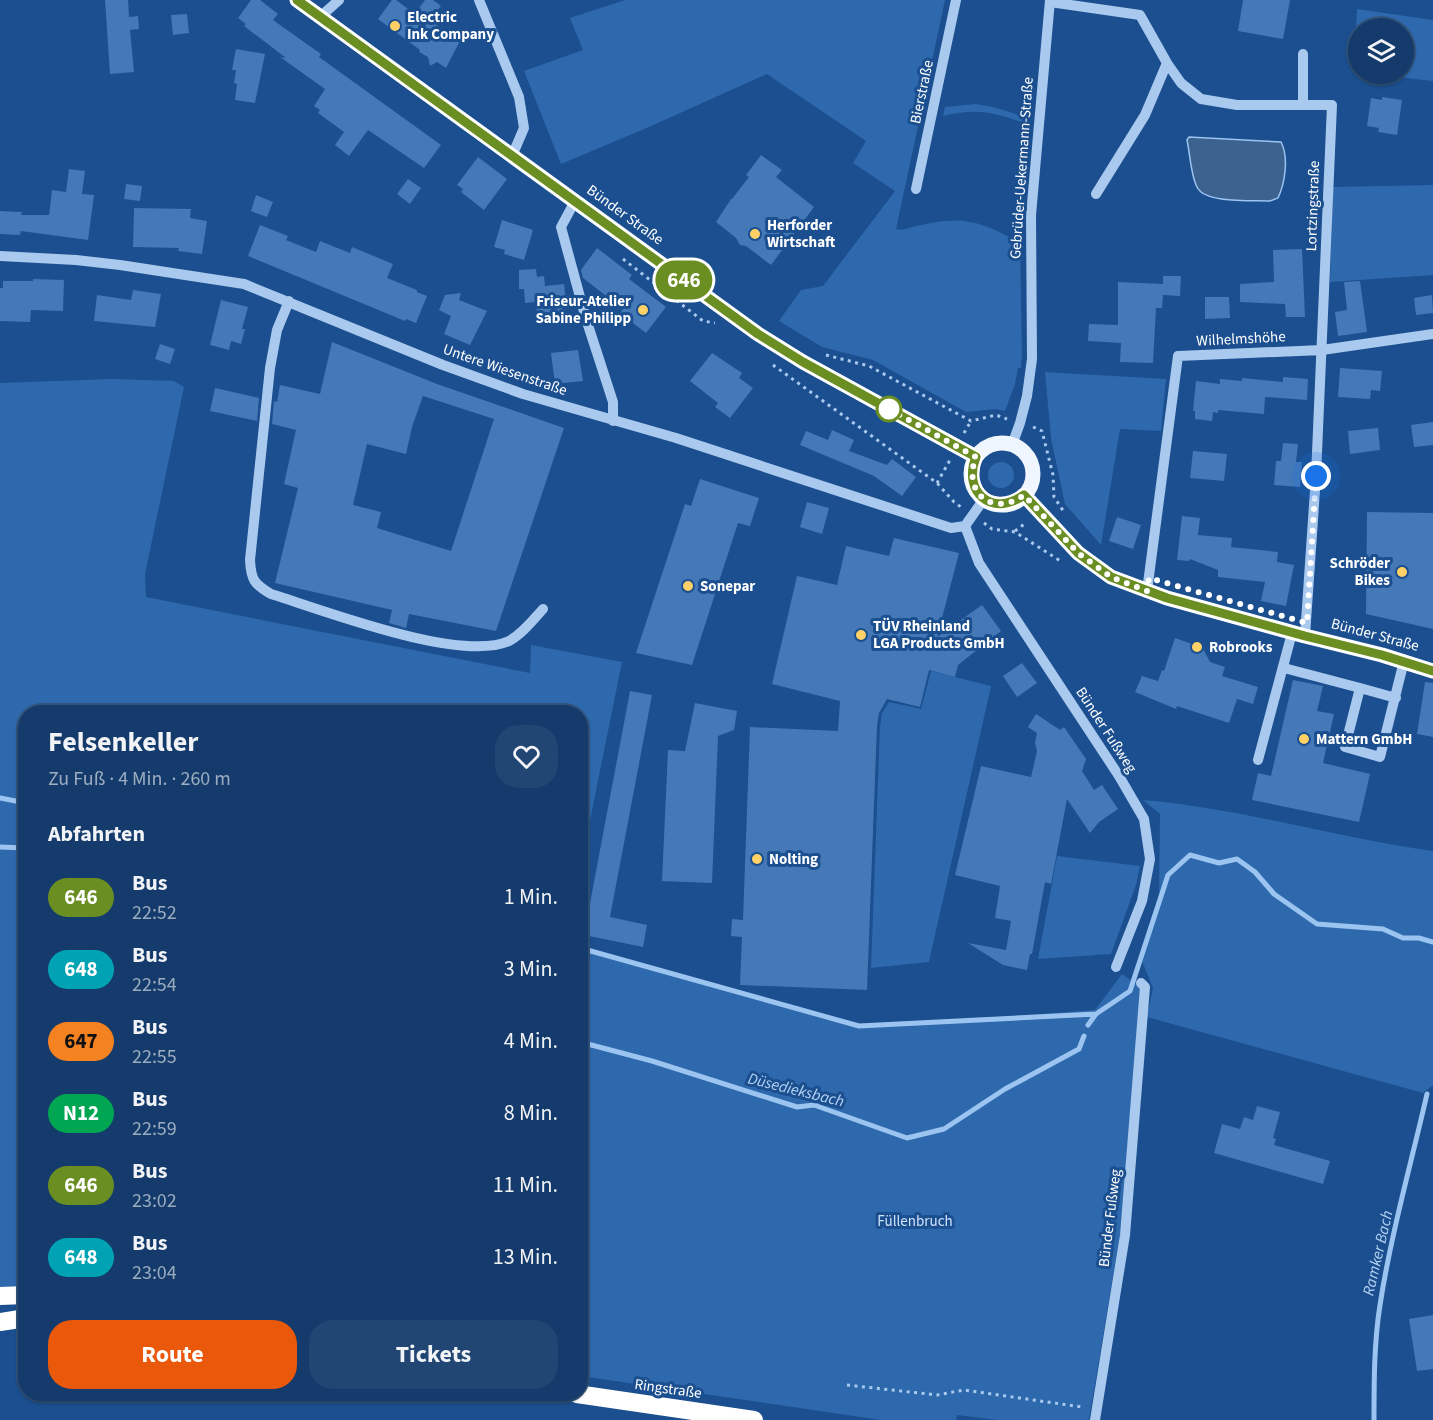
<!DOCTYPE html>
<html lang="de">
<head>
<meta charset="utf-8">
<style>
	:root { --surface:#143b6b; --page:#214673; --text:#f1f3f6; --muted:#9dadc1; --line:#33557e; --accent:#ea580c }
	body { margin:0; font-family:"Source Sans 3",sans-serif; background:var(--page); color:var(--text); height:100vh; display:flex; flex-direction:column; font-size:22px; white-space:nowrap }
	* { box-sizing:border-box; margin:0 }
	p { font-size:20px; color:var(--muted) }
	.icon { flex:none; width:33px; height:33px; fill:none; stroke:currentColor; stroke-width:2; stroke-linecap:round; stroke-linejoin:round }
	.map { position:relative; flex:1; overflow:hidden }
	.panel { position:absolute; left:18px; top:705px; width:570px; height:696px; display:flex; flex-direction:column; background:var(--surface); border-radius:24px; box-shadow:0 2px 4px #0004,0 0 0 2px var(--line) }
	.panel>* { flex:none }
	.badge { padding:0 12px; border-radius:20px; font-size:21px; line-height:39px }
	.fabs { position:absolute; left:1348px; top:18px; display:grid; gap:12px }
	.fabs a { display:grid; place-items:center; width:66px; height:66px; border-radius:50%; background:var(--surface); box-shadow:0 2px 4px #0004,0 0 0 2px var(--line); font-size:30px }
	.you { position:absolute; width:30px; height:30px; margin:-15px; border:4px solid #fff; border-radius:50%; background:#1a73e8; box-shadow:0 0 0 9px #1a73e833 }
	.map>.badge { position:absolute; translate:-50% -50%; box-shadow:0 0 0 3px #fff }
	h2 { padding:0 30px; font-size:22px; line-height:54px }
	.round { display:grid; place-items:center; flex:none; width:63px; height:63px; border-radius:24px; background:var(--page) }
	.headline { display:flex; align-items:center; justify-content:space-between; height:102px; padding:0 30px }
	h1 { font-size:28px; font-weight:700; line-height:45px }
	.cta { display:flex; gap:12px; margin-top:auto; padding:12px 30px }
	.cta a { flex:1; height:69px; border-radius:24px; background:var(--accent); color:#fff; font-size:24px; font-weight:700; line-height:69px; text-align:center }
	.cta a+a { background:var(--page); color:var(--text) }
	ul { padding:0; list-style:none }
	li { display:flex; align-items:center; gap:18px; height:72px; padding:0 30px }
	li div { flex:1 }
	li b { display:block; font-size:22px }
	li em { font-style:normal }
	li .badge { min-width:66px; font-weight:700; text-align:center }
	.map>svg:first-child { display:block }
</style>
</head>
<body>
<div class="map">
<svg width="1433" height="1420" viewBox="0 0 1433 1420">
	<rect width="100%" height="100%" fill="#1b4f8f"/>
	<path fill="#2e69ad" d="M625,0H945L896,229L901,230C953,216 972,215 1020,243L1022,353L1021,368H1018L1015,384L1005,411L995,409L966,412L873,360L822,347L779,321L801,290L823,286L895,191L853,163L866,141L767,74L649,127L561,164L524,71L583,50L570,18Z
		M1357,9L1433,20V81L1368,74H1404V28H1359V72H1354Z
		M976,104L993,107L1026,117L1024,123C993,112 976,108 943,116L945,107Z
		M1433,185V275L1330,282L1333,187Z
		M1045,372L1166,379L1161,431L1120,429L1101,545L1065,504L1051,438Z
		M112,379L174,381L184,387L145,574L146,597L530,673L531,645L622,662L581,865L580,712H26V1287L0,1289V383Z
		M988 475a13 13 0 1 1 26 0a13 13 0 1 1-26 0Z
		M931,671L991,686L929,962L871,968L880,726L882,713L889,702L921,709Z
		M1143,800C1241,808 1336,838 1433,851V1085L1423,1093L1147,1017L1153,988L1140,956L1159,904L1160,814Z
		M1057,856L1140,866L1136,885L1111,954L1038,959Z
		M581,950L859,1027L1095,1010L1122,974L1142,988L1120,1234L1089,1420H998L957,1415L956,1420H881L581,1376Z"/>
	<path fill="#3c6290" stroke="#9cc4f0" stroke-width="1.5" d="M1189,137L1281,142C1289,157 1285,183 1278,198L1270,201C1253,200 1205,204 1197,187C1191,176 1190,154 1187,140Z"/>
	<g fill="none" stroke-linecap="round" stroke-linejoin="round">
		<path stroke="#9cc4f0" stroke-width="5" d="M0,798L26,803
			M0,847L26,848
			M580,948L859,1026L1096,1014
			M1088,1025L1096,1014L1130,991L1168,875L1190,855L1219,863L1237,859L1255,872L1274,894L1317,924L1383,929L1403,938H1419L1433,942
			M580,1042L652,1061L797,1107L814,1105L907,1138L944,1129L1005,1089L1079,1049L1084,1036
			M1374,1420C1374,1382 1374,1343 1380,1305C1391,1234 1411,1164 1427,1094"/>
	</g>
	<path fill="#4478b7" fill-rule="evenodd" d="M105,0H128L129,17L138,16L139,29L130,30L134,72L110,74Z
		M251,0H260L278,14L273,20L321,54L319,57L441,145L424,168L368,130L349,156L335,145L344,132L318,113L320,110L314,106L325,89L280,57L286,58L244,26L246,24L238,18Z
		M392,0H396L415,14L425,0H433L441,6L429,21L461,39L446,68L437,62L430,66L428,57L419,52L420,50L378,19Z
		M1243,0H1290L1283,39L1238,31Z
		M187,14L189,33L173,35L171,15Z
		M236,49L265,54L255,103L235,100L237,84L234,83L236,70H232Z
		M1382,97L1402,100L1397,135L1378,132L1379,128L1367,126L1371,98L1382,100Z
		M761,155L782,170L776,177L814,207L771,265L746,246L740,245L736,238L716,222L731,199H732L749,177L746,175Z
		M478,157L507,179L484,210L461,192L463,189L457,185Z
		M69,169L85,171L82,194L94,195L88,240L21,231L20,235L0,234V211L22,212L21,215H49L52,190L66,192Z
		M408,179L421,188L410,204L397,194Z
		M126,184L142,186L140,201L124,199Z
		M256,195L273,202L267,217L251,211Z
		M134,208L191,209L190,218L207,221L202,254L178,251L179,248L133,247Z
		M502,220L533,230L524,260L504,254L505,250L494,247Z
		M260,225L288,236L286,240L316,252L320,241L350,253L352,247L393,264L387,278L417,290V292L427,296L416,323L406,319L405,321L248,256Z
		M597,248L632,275L629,279L666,307L646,333L620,313L623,309L583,278L581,270Z
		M1302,249L1305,317H1286L1285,304L1240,302V284L1274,282L1273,250Z
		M536,269L537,277L544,276L545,286L564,284L566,302H564L565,312L537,315L536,302L525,303L524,289H519V270Z
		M1163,276H1181L1180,296L1163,295L1162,308H1156L1153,363L1120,362L1121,343L1088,341L1089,324L1118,325V282L1163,284Z
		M33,279L64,280L63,311L31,310L30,322L0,321V288H3V281H33Z
		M1360,281L1367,332L1338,336L1335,312L1347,310L1344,282Z
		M133,290L161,294L155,327L94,321L97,295L131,300Z
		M461,293L459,300L487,311L470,345L444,334L451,316L439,310L445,295Z
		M1432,295L1433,313L1416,315L1414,298Z
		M1205,297H1229L1230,318L1205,319Z
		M221,300L248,307L242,329H245L241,344L231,341L229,350L210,345Z
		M332,342L437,384L564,428L496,631L409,614L406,628L389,623L392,610L275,583L298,488L284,484L296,430L272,424L274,401L277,402L280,385L320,394ZM423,396L494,419L451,551L377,528L381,512L353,505L367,444L406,454L412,427Z
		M160,344L175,349L170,364L155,359Z
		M578,350L583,381L555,384L551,353Z
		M712,353L742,373L739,378L753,388L730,418L715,407L718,403L690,381Z
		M1340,368L1382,371L1380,391L1371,390L1370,399L1338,397Z
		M1283,377L1308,379L1307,400L1265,397L1264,414L1218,410V413L1213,412L1212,421L1195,419V411H1193L1196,381L1220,384V379L1242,381V378L1283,382Z
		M215,388L259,398L257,421L210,411Z
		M1433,422V445L1414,447L1411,425Z
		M1378,428L1380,450L1350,454L1348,431Z
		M832,430L854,440L849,451L887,465L892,459L916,477L902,496L874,476L800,445L806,431L828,440Z
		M1283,443L1298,444L1296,462H1302L1300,487L1274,485L1276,461H1281Z
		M1193,451L1227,454L1224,481L1190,478Z
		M700,479L759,498L750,526L738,523L692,665L636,653L685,504L691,506Z
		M807,502L829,508L822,534L800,527Z
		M1367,512L1433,513V629L1366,614Z
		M1182,516L1200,518L1198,535L1232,538L1231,547L1278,552L1277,562L1294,565L1286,606L1261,601L1265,582L1218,577V570L1190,559L1189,561L1177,560Z
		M1117,517L1141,525L1133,549L1109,541Z
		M894,538L959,553L937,637L982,605L1001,631L958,665L955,677L929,670L920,707L887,699L879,713L877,726L867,990L740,985L742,937L731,936L732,919L743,920L750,727L838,731L840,701L772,684L797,576L837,585L846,546L889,556Z
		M1175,638L1195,645L1200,643L1210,662L1225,667L1222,676L1258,687L1253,704L1237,699L1229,723L1177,706L1176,709L1135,692L1142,676L1158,681L1162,670L1164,671Z
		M1022,663L1037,683L1017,697L1003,676Z
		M1293,680L1323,686L1317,711L1334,714L1323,763L1370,774L1359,822L1252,800L1258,773L1271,776Z
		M1425,682L1433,683V737L1417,734Z
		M630,691L652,695L610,917L647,925L643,947L584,935Z
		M695,703L737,711L734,730L718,736L712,883L662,881L668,750L685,751Z
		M1036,714L1060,730L1064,727L1086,759L1082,771L1094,790L1102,785L1118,809L1099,822L1090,833L1067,799L1051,884L1045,882L1032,954H1030L1027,970L1003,965L968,943L1006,950L1011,921L995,918L1000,886L955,875L981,766L1031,777L1037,751L1035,743L1037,733L1028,727Z
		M1257,1106L1280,1112L1273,1138L1276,1139L1274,1145L1330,1161L1323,1184L1214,1153L1222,1124L1240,1129L1244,1117L1253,1120Z
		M1433,1315V1369L1417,1371L1409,1319Z"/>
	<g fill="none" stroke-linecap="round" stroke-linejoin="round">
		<path stroke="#a9c9ee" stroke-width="3" stroke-dasharray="3 4.5" stroke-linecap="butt" d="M623,259L703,321L715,323
			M826,355L869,366L971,421L996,415L1007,419
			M773,365L937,483L954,502L961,507
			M1033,427L1042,431L1053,475L1054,497L1064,512
			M964,433L971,421
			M937,483L950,460
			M984,523L992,529L1015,532L1062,562
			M1015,531L1027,522
			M847,1385L937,1395L964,1390L1082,1407"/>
		<path stroke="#a9c9ee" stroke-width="10" d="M479,0L519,97L524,128L512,156
			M1050,2L1140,15L1167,63L1181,83L1201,99L1237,105H1332L1316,476L1305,636
			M320,17L339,0
			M1303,105V54
			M916,189L956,0
			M1096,194L1145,115L1167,63
			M575,201L561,227L586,319L613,402V421
			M0,256L76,260L120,265L244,284L443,365L523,394L676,438L951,528L965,526L984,499
			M289,301L277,330L270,368L250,560C251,580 254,584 271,594C323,610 460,663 509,641C522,634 533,620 543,609
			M1012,445L1020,423L1027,396L1032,359L1031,215L1050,0
			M965,526L979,563L1119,776L1144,819L1150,859L1142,901L1116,967
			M1147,591L1178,356L1322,350L1433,334
			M1284,668L1360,688
			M1396,698L1360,688L1345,747L1380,757L1404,661
			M1258,760L1292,633
			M1095,1420L1125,1235L1145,987L1141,983"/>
		<path stroke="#f0f6ff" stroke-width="15" d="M297,0L758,334L803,362L976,457
			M971 474a31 31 0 1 1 62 0a31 31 0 1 1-62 0Z
			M1024,495L1078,553L1111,577L1167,598L1305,636L1382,655L1433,671"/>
		<path stroke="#fff" stroke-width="18" d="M0,1296L26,1295
			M0,1322L26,1318
			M577,1394L754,1420"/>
	</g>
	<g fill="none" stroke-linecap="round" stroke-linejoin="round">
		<defs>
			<path id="line" d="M297,0L758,334L803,362L976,457C962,492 992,518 1024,495L1078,553L1111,577L1167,598L1305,636L1382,655L1433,671"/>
		</defs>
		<use href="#line" stroke="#fff" stroke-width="14"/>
		<use href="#line" stroke="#6b8e23" stroke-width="9"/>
		<path stroke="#fff" stroke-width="6" stroke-dasharray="0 10.8" d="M889,409L880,404L976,457C962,492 992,518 1024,495L1078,553L1111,577L1147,591L1149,578L1307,623L1316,476"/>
	</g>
	<g fill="#ffd166" stroke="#1b4f8f" stroke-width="2">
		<circle cx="395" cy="26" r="6"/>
		<circle cx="755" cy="234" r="6"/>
		<circle cx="643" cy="310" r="6"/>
		<circle cx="1402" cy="572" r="6"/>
		<circle cx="688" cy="586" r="6"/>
		<circle cx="861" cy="635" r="6"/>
		<circle cx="1197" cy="647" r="6"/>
		<circle cx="1304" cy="739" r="6"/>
		<circle cx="757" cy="859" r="6"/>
	</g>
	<circle fill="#fff" stroke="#6b8e23" stroke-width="3" cx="889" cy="409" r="12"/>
	<g text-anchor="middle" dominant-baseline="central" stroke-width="6" stroke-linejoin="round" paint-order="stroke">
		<g font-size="15" font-weight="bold" fill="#fff" stroke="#1b4f8f" text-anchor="start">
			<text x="407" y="17">Electric<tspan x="407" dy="17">Ink Company</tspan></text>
			<text x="767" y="225">Herforder<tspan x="767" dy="17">Wirtschaft</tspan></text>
			<text x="631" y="301" text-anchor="end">Friseur-Atelier<tspan x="631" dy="17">Sabine Philipp</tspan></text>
			<text x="1390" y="563" text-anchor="end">Schröder<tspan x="1390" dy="17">Bikes</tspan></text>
			<text x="700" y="586">Sonepar</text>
			<text x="873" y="626">TÜV Rheinland<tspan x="873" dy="17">LGA Products GmbH</tspan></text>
			<text x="1209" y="647">Robrooks</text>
			<text x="1316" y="739">Mattern GmbH</text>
			<text x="769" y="859">Nolting</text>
		</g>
		<g font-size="15" fill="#fff" stroke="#1b4f8f">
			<text transform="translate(922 92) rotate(-78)">Bierstraße</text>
			<text transform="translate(1022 168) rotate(-86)">Gebrüder-Uekermann-Straße</text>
			<text transform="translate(1313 206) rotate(-88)">Lortzingstraße</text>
			<text transform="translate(625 215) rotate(36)">Bünder Straße</text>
			<text transform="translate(1241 339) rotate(-3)">Wilhelmshöhe</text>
			<text transform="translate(505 370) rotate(19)">Untere Wiesenstraße</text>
			<text transform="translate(1375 635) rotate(15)">Bünder Straße</text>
			<text transform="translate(1106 730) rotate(57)">Bünder Fußweg</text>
			<text transform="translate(1110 1218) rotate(-83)">Bünder Fußweg</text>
			<text transform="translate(668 1389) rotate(8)">Ringstraße</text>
		</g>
		<g font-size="15" fill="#cfe3fa" stroke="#1b4f8f">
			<text x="915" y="1221">Füllenbruch</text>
		</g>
		<g font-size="16" font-style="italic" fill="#b5d3f5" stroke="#1b4f8f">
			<text transform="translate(796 1090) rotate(14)">Düsedieksbach</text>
			<text transform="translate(1378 1253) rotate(-77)">Ramker Bach</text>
		</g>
	</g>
</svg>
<div class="fabs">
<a><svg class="icon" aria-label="layers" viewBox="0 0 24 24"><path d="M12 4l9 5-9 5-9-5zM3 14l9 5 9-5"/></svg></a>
</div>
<div class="you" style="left:1316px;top:476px"></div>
<b class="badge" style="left:684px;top:280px;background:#6b8e23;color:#fff">646</b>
<section class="panel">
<div class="headline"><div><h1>Felsenkeller</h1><p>Zu Fuß · 4 Min. · 260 m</p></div><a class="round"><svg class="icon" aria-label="heart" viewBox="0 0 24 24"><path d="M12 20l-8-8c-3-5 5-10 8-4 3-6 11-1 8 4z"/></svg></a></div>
<h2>Abfahrten</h2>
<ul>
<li><span class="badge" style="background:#6b8e23;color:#fff">646</span><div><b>Bus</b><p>22:52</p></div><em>1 Min.</em></li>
<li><span class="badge" style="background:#00a3b4;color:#fff">648</span><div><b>Bus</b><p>22:54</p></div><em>3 Min.</em></li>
<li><span class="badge" style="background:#f58220;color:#111">647</span><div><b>Bus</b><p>22:55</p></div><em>4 Min.</em></li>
<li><span class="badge" style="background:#00a651;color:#fff">N12</span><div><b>Bus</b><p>22:59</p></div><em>8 Min.</em></li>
<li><span class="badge" style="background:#6b8e23;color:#fff">646</span><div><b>Bus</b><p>23:02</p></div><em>11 Min.</em></li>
<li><span class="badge" style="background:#00a3b4;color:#fff">648</span><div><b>Bus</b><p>23:04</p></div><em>13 Min.</em></li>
</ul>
<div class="cta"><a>Route</a><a>Tickets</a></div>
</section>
</div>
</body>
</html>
